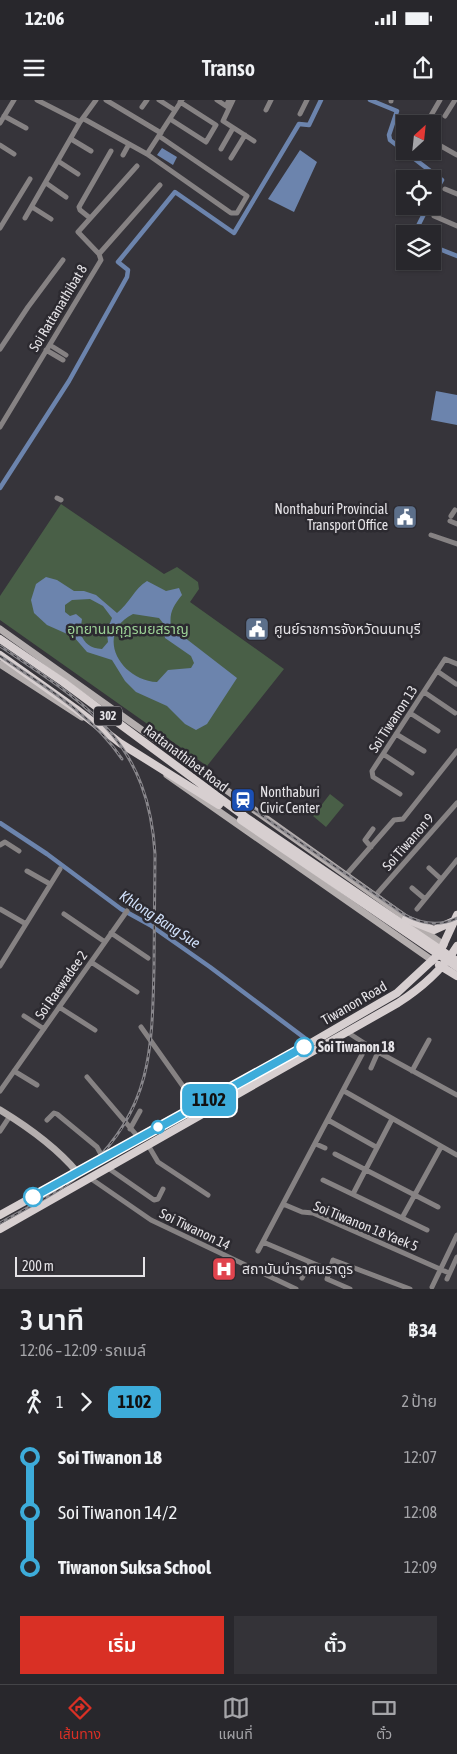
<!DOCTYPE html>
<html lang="th">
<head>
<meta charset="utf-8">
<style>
	:root { --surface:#28272c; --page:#343338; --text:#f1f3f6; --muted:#a5a5a9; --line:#444448; --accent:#d93025 }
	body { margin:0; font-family:"Asap Condensed","Noto Sans Thai",sans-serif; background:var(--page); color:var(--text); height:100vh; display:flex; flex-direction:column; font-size:19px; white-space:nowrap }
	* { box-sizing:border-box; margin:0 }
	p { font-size:16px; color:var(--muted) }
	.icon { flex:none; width:28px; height:28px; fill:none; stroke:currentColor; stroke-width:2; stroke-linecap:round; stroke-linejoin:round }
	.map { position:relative; height:1189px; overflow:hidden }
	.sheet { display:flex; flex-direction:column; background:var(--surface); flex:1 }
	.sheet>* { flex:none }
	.badge { padding:0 10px; border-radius:8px; font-size:18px; line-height:32px }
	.needle { width:32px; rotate:27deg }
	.fabs { position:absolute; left:396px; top:15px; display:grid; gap:10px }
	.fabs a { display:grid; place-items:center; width:45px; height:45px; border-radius:0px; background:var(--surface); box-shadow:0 1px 4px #0004,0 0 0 1px var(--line); font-size:25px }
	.scale { position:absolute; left:15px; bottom:12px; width:130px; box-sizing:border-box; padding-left:5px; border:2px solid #e5e3e7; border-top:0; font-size:14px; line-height:18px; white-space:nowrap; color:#e5e3e7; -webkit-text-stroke:4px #2c2a30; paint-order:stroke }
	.map>.badge { position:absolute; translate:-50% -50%; box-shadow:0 0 0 2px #fff }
	.legs { display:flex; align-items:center; gap:8px; height:55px; padding:0 20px; font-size:16px }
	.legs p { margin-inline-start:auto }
	.headline { display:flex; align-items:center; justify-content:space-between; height:85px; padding:0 20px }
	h1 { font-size:28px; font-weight:600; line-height:38px }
	.button { display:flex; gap:10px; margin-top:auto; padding:10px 20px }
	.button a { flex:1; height:58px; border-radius:0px; background:var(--accent); color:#fff; font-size:20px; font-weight:600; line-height:58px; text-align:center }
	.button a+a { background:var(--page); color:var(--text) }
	ul { padding:0 20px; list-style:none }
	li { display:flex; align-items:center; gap:18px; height:55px; font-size:19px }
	li i { display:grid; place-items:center; width:8px; height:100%; margin:0 6px; background:currentColor }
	li i::after { content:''; width:12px; height:12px; margin:-6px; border:4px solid; border-radius:50%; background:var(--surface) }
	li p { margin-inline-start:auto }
	li:first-child i { background:linear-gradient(#0000 50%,currentColor 0) }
	li:last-child i { background:linear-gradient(currentColor 50%,#0000 0) }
	.status { display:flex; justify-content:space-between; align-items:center; height:35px; padding:0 25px; background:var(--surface); direction:ltr }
	.status svg { height:14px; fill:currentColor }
	header { display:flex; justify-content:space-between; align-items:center; height:65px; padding:0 20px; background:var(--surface); font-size:22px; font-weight:600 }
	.dock { display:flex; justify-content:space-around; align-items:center; height:70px; border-top:1px solid var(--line); background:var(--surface); font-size:14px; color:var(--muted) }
	.dock a { display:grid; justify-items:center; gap:2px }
	.dock .current { color:var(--accent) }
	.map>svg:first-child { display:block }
</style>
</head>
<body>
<div class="status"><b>12:06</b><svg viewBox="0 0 49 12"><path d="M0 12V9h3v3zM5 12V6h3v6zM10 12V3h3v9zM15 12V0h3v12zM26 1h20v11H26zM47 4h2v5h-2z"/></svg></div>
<header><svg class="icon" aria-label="menu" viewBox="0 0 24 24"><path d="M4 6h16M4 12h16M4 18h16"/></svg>Transo<svg class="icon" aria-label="share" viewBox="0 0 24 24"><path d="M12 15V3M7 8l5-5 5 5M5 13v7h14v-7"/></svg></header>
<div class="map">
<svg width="457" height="1189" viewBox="0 0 457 1189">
	<rect width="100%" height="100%" fill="#36343a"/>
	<path fill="#495f47" d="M61,404L164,474L177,467L198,482L199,489L190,502L284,569L207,666L0,520V496Z
		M330,694L344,705L326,727L313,716Z"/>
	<path fill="#6c84ad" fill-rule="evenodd" d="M162,48L177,57L173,65L157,55Z
		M300,50L317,62L294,112L268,99Z
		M436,291L457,295V325L431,320Z
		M46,477L57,480L74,491H84L96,495L117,513C129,504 134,489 147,481L166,491L179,488L182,495C173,506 169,513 171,527L237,578L207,624L196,630L185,624L167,606L136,592L125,581L112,560L87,552L74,537L47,525L34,513L31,500L36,484ZM90,499L103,506L112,518L110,523L106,526L108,542L102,549C90,548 85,544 80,533L82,519L76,514L70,516L65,512V505L72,500ZM133,514L159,518L163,523L165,538L191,556L194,563L191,568L168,570L157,582C120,580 94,534 133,514Z"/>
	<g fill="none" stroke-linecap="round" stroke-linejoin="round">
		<path stroke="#6c84ad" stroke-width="4.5" d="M370,0L397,11L389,35L390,40L442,80L432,98
			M414,134L428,106
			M432,146L457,156
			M0,388L69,281L127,177L128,170L118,162L175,92L234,133L299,24L309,25L321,0
			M0,723L47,754L121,809L150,825L210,867L306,939"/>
		<path stroke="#868283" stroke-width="5" d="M37,0L80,22
			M106,0L161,33
			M159,0L173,9
			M217,0L226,6L229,0
			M233,0L223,21L254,41
			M391,1V0
			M142,7L147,0
			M266,10L271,0
			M300,14L307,0
			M4,16L26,28
			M445,16L455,0
			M84,19L147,54L231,113H237L247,96L159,36
			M170,19L206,42L216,25L180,2
			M0,23L14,0
			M426,24L440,0
			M71,39L91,51
			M432,41L457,55
			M0,45L14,54
			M221,49L233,28
			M147,54L182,0
			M123,55L129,44
			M231,58L245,35
			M58,61L78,74
			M46,83L66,97
			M445,89L457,94
			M32,107L51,119
			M434,116L457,126
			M25,118L80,22L96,0
			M90,118L80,110L79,107L111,51
			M0,128L30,79
			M99,154L78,132L137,66
			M50,245L66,255
			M0,249L28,207L63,160
			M46,250L63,260
			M0,327L101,160L99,154L160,85
			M57,398L61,400
			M451,416L455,410
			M450,421L457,424
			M431,435L457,444
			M437,571L456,584
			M424,592L455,613
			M410,613L438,631
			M396,634L424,651
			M383,654L412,673
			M400,694L373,677L372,671L445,559L457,564
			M0,745L5,742L19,751
			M371,747L365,740L373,729
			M429,768L441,779
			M27,771L50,784
			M346,775L394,720L403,719L457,651
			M412,788L425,799
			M375,796L457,703
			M0,809L26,824
			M417,809L457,760
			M64,814L105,842
			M111,833L148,858
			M91,862L137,892
			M0,866L60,769
			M59,907L95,930
			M24,916L44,929
			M141,927L197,1006
			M347,932L378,952L457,995
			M371,968L378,952
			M14,971L37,985
			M412,971L429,940
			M87,977L139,1038
			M0,991L127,811
			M344,991L457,1055
			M47,1020L54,1013L57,1014L97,1047L103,1058
			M328,1020L376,1047
			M130,1029L140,1011
			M0,1031L10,1016
			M316,1044L325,1048
			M148,1045L158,1062L208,1095
			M335,1054L438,1107
			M108,1068L154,1100L158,1099L163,1089
			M90,1078L151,1120L296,1189
			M323,1080L427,1130
			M353,1094L392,1019
			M283,1104L302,1112L313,1113L449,1173
			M402,1118L441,1047
			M263,1142L329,1170
			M258,1151L367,945
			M302,1178L310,1163
			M447,1179L457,1157
			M432,1187L457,1135
			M350,1189L327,1179L333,1160L410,1189"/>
		<path stroke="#b4aeae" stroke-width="7" d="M0,529L444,845
			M0,564L82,617
			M167,675L433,861
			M0,1010C28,1027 56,1047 77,1072"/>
		<path stroke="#d7cfd0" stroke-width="8" d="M0,539L63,582L244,716
			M0,555L76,609L120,643L219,705
			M406,819L434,830L454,821
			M439,865L457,876
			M0,1115L304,947L397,893L439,854L457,815
			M0,1129L398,903C421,888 443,869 457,846"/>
		<defs>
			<path id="rail" d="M0,546C86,604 148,639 155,754C155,792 154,830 154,868C152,947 152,1007 90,1066C65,1090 30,1106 0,1123
				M0,556C44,586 92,614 122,659
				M241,701L405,815C422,824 439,827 457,818"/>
		</defs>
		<use href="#rail" stroke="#88868b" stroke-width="3"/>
		<use href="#rail" stroke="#2c2a30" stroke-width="1" stroke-dasharray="4" stroke-linecap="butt"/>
		<path stroke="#d7cfd0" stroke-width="8" d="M244,716L457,861
			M241,720L457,867"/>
	</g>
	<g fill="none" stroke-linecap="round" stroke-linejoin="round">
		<defs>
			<path id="line-1" d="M33,1097L304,947"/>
		</defs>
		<use href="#line-1" stroke="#fff" stroke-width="11"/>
		<use href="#line-1" stroke="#3dacda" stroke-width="8"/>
	</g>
	<defs>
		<symbol id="civic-square" viewBox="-11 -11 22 22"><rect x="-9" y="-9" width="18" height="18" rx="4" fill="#5c6f8a" stroke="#2c2a30"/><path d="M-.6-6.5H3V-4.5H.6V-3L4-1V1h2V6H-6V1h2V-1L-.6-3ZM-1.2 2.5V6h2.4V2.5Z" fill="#fff"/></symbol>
		<symbol id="station-square" viewBox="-11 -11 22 22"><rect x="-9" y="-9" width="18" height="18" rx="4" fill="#1a4fb4" stroke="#2c2a30"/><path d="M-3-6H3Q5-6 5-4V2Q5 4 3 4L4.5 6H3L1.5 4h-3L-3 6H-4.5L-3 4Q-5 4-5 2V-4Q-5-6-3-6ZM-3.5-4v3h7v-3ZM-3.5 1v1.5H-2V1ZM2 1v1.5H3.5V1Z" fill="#fff"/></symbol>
		<symbol id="hospital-square" viewBox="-11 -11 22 22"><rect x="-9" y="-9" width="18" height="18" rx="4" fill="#e0444e" stroke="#2c2a30"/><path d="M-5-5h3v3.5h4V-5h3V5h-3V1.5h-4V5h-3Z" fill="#fff"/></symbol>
	</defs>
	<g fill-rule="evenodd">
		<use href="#civic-square" x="391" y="403" width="28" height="28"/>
		<use href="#civic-square" x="243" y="515" width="28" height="28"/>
		<use href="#station-square" x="229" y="686" width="28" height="28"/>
		<use href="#hospital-square" x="210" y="1155" width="28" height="28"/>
	</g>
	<g fill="#fff" stroke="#3dacda" stroke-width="2.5">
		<circle cx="304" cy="947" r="9"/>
		<circle cx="158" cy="1027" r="6"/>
		<circle cx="33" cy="1097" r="9"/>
	</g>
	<g text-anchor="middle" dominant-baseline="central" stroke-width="5" stroke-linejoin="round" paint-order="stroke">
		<rect fill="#2c2a30" stroke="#aeacb0" stroke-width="1" x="94" y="606.5" width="28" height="19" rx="4"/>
		<g font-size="12" font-weight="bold" fill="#e5e3e7">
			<text x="108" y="616">302</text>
		</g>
		<g font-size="14" fill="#e5e3e7" stroke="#2c2a30">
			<text transform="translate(58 208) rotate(-59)">Soi Rattanathibat 8</text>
			<text transform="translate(393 619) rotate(-57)">Soi Tiwanon 13</text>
			<text transform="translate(186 658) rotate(37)">Rattanathibet Road</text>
			<text transform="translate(408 742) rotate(-49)">Soi Tiwanon 9</text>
			<text transform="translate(61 885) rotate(-55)">Soi Raewadee 2</text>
			<text transform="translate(354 903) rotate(-30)">Tiwanon Road</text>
			<text transform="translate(366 1126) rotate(22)">Soi Tiwanon 18 Yaek 5</text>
			<text transform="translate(195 1129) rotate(26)">Soi Tiwanon 14</text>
		</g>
		<g font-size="14" fill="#e5e3e7" stroke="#2c2a30" text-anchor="start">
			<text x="388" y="409" text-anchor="end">Nonthaburi Provincial<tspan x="388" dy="16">Transport Office</tspan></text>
			<text x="274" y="529">ศูนย์ราชการจังหวัดนนทบุรี</text>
			<text x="260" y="692">Nonthaburi<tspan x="260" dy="16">Civic Center</tspan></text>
			<text x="242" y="1169">สถาบันบำราศนราดูร</text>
		</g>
		<g font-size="14" fill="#9bd095" stroke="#2c2a30">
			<text x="128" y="529">อุทยานมกุฎรมยสราญ</text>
		</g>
		<g font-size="14" font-weight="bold" fill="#e5e3e7" stroke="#2c2a30" text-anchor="start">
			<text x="318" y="947">Soi Tiwanon 18</text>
		</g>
		<g font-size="15" font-style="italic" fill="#cfdff9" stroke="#2c2a30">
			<text transform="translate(160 819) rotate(33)">Khlong Bang Sue</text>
		</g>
	</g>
</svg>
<div class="fabs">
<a><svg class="needle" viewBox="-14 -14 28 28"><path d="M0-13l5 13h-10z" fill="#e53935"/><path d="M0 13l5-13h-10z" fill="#a5a5a9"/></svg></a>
<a><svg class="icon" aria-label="locate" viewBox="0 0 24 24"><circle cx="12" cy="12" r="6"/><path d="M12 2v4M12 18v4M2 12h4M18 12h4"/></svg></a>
<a><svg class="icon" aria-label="layers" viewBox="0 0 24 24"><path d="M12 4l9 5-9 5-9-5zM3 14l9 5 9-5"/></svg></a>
</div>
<div class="scale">200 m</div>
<b class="badge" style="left:209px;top:1000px;background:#3dacda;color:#111">1102</b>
</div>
<section class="sheet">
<div class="headline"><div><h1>3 นาที</h1><p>12:06 – 12:09 · รถเมล์</p></div><b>฿34</b></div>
<div class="legs"><svg class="icon" aria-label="walk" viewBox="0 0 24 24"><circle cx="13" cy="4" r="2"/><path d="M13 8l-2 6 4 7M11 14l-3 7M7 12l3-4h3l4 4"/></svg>1<svg class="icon" aria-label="forward" viewBox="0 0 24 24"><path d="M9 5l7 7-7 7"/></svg><b class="badge" style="background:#3dacda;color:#111">1102</b><p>2 ป้าย</p></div>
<ul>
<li><i style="color:#3dacda"></i><b>Soi Tiwanon 18</b><p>12:07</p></li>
<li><i style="color:#3dacda"></i><span>Soi Tiwanon 14/2</span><p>12:08</p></li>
<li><i style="color:#3dacda"></i><b>Tiwanon Suksa School</b><p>12:09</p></li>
</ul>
<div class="button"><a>เริ่ม</a><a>ตั๋ว</a></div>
</section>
<nav class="dock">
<a class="current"><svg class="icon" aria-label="directions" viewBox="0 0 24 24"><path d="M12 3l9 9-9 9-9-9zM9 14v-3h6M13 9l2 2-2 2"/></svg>เส้นทาง</a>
<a><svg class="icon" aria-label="map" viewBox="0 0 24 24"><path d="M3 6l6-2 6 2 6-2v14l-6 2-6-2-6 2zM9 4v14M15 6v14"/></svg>แผนที่</a>
<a><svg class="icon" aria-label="tickets" viewBox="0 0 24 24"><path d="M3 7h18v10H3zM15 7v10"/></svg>ตั๋ว</a>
</nav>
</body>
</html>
